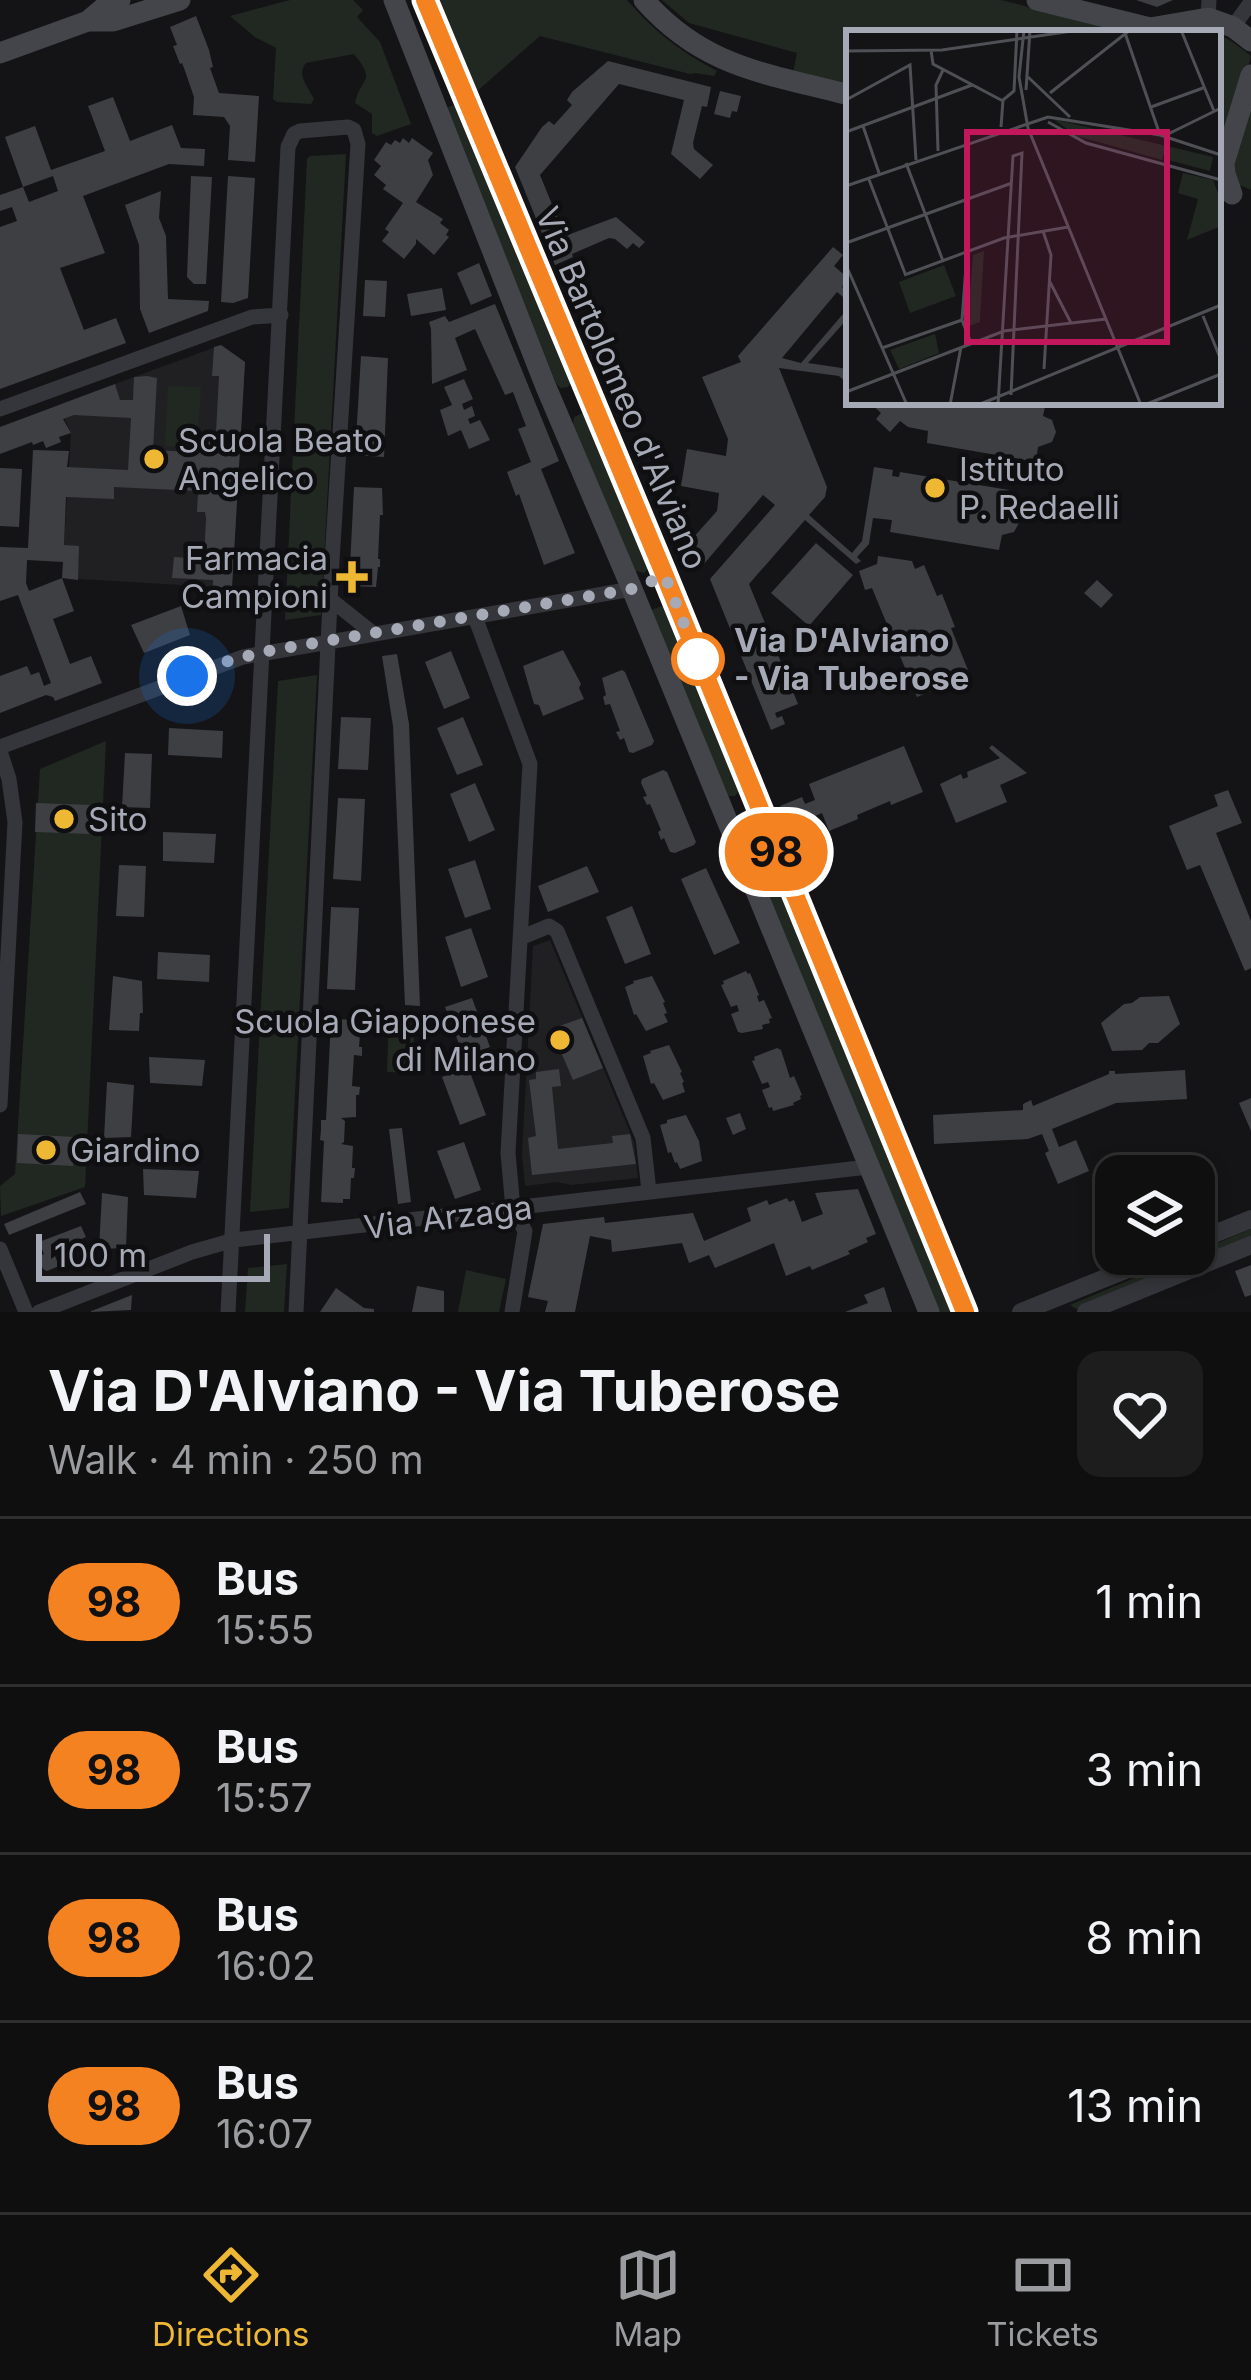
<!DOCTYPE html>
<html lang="en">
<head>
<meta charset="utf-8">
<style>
	:root { --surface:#0f0f10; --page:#1d1d1e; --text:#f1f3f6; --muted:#9b9c9f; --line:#2f2f30; --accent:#eeb834 }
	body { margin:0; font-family:Inter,sans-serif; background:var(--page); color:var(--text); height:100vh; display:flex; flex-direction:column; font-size:45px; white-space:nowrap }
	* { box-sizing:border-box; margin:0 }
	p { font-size:39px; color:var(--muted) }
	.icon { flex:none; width:66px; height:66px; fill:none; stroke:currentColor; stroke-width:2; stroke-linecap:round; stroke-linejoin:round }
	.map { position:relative; height:1312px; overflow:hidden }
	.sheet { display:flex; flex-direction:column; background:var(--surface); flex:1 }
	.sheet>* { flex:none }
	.badge { padding:0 24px; border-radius:39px; font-size:42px; line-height:78px }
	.buttons { position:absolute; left:1095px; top:1155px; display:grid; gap:24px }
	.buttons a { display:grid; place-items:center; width:120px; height:120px; border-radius:24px; background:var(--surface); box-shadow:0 6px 18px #0003,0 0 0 3px var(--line); font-size:60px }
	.scale { position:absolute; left:36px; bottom:30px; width:234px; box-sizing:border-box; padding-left:12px; border:6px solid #a6aab6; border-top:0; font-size:33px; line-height:42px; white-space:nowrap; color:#a6aab6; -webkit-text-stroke:9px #0f0f11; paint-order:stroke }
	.you { position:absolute; width:60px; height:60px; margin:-30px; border:9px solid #fff; border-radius:50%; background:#1a73e8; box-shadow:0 0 0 18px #1a73e833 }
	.map>.badge { position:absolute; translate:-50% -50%; box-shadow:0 0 0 6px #fff }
	.round { display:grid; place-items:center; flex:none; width:126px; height:126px; border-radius:24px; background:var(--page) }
	.overview { display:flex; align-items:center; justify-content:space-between; height:204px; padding:0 48px }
	h1 { font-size:57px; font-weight:700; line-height:90px }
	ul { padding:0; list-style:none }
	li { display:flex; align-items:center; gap:36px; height:168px; padding:0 48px; border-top:3px solid var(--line) }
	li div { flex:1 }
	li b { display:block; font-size:45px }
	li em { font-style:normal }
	li .badge { min-width:132px; font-weight:700; text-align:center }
	.dock { display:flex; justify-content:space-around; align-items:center; height:168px; border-top:3px solid var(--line); background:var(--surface); font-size:33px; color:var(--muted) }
	.dock a { display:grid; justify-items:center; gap:6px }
	.dock .current { color:var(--accent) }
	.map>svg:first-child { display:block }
</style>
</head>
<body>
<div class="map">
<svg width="1251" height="1312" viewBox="0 0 1251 1312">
	<rect width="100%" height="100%" fill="#141416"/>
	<path fill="#202023" d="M221,345L245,362L232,588L62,578L71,433L58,405Z
		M550,940L634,1142L638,1178L571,1185L557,1182L525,1186L522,1154L533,946Z"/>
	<path fill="#202821" d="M290,0H353L363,10L357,17L380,42L411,124L377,136L372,133V114L355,103C361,76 377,83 354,54L306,63C296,74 308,87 314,99L311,104L277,102L273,99L276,48L255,37L230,16Z
		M437,0H627C656,33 678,50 717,71L714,76L695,73L690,74L540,36L476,92Z
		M662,0H1001L1130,33H849V87L793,73L797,53L689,23Z
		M1191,30C1218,30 1231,40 1251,56L1218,171V33H1169Z
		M1251,92V190L1235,183L1232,175Z
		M458,103L574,378L568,387L561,388L556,383L446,108Z
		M346,154L321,615L285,620L307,159L310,156Z
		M168,386L201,387L197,448L165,446Z
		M583,413L588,415L649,561V568L644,573L633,570L573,426L574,417Z
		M667,604L741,789L735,796H728L649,611Z
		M317,675L289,1208L250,1212L278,681Z
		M106,741L85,1187L1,1216L0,1186L15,1174L40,769Z
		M746,824H754L759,828L957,1312H937L741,829Z
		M389,1016L415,1017L412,1073L387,1072Z
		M1251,1229V1237L1076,1309L1070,1305Z
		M287,1264L284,1312H245L248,1268Z
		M466,1270L506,1279L499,1312H458Z"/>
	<path fill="#3e3f43" d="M1136,0H1173L1157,7Z
		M196,16L209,50L213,67L210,68L219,93L259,96L255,162L228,160L230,126L224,117L193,115L194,97L184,68L182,63L180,64L173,46L177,45L170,27Z
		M608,61L711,87L707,107L702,106L693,143L694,149L713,165L700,179L671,154L684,100L619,84L540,175L565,236L616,217L645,242L639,248L633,243L627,249L615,239L609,238L572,254L573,257L555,265L515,167L542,127L549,121L554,125L572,105L567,100L572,92Z
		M720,91L741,96L737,112L732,111L730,118L714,114Z
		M113,97L130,141L172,125L181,148L205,149L204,166L169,164L83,196L105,253L60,268L84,330L116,318L126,343L0,389V227L17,221L12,207L0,211V195L23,187L29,202L58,191L53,176L23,187L5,137L35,126L51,170L105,151L88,106Z
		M403,138L409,143L412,138L433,153L428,160L433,175L416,202L443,219L440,223L449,230L446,235L449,237L434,255L416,239V244L404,259L382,241L389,232L385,229L403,203L383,189L386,185L374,175L381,166L374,160L386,142L391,145L395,140L400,143Z
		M191,176L212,177L206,284H194L187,277Z
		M228,176L255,178L248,298L233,303L221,302Z
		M161,191L159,218L166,236L168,299L209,301L208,311L149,333L140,309L139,245L125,205Z
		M833,247L843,255L834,266L849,279L842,287L845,290L849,285V302L837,292L782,358L801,363L849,307V317L808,363L842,368L849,374V385L839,376L779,368L827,487L825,497L809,515L852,553L862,541L874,467L893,470L892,476L899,477L900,472L1009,490L1007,505L1017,510L1020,521L1014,532L1002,535L999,550L890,532L892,520L873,518L869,544L857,557L861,561L856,564L805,520L749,584L798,704L775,713L777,718L782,716L785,724L771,730L710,579L775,505L763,495L703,565L684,548L717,511L719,493L681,486L687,449L726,456L728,439L702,377L741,362L738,356Z
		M479,263L492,296L471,305L457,273Z
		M365,280L387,281L385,317L363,316Z
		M578,280L588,306L578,310L567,284Z
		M442,288L446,310L411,316L407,294Z
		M495,304L559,461L541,469L575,553L544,565L519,494L516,496L507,472L531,462L518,429L526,426L513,392L505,395L475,329L455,338L467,370L432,384L431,329L429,322L445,316L449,322Z
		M221,345L245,362L232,588L213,587V580L172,578L174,557L204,559L206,519L205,512H197L198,491L114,487V499L66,497L64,545L79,546L78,580L62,578L63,562L27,560L26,583L29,591L62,578L74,611L53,619L70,664L91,656L102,683L55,701L53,697L46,695L0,713V676L27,666L31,675L39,672L44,686L51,683L18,595L0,601V547L28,548L33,450L69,451L67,467L128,470L131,418L74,415L63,419L71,433L59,437L61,442L46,448L43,441L33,445L32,442L0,454V427L115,384L120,400H133L134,377L147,376L157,378L153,450L208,453L209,434L216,433L219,376H212L214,347Z
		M361,356L388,358L384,457L355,455Z
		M464,379L473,399L462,404L464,410L472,406L475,416L468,419L470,424L480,420L490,440L469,449L461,430L448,436L440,410L452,405L444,387Z
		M869,402H882L887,406L890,402H1046L1043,416L1052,420L1056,432L1052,442L1038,447L1036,462L927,443L928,431L908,427L900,421L890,432L876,419L881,413Z
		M0,468L22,469L19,527L0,526Z
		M354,487L382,488L383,515H380L378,559H380V567H378L376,587L349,586Z
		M816,543L853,575L809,626L771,593Z
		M878,556L912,561L915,569L924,565L937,596L942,594L955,627L951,628L970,675L917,697L872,588L865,590L859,571L877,564Z
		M1097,580L1113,595L1101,608L1084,593Z
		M181,606L190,635L144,653L131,625Z
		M563,650L581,684L579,688L584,699L543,716L539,705L534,704L523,666Z
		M451,651L470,698L444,709L425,662Z
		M397,654L409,724L420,1006L405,1005L393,726L382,656Z
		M622,670L625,672L654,741L652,745L633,753L629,752L624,738L620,740L616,732L620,731L610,704L605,705L603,697L606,695L602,678Z
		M341,717L371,718L368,770L338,769Z
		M463,717L483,765L457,775L437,728Z
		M169,728L223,731L222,758L168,755Z
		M992,745L1027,773L1000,785L1007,802L956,823L940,784L961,774L963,779L968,777L967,772L1000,758L989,748Z
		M904,746L923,792L891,805L890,801L857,815L858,819L829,831L822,813L789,828L780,806L802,797L805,804L815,800L809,784Z
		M125,753L152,754L150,808L122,807Z
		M663,770L667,772L696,842L694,845L675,853L670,852L664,838L661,840L658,832L661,830L650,804L647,805L643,797L647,796L641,783L642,779Z
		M475,783L495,830L469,842L450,794Z
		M1228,790L1242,823L1216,833L1251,921V968L1245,971L1200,865L1187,870L1169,826L1218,806L1214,795Z
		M338,798L365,799L361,881L333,879Z
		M36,803L92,805L91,834L35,832Z
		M163,832L216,834L214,863L163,861Z
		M475,860L491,909L465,918L448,869Z
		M119,865L146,866L144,917L116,916Z
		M587,866L599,892L548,912L538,886Z
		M706,868L740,943L714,955L681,879Z
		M632,906L651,954L625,964L606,917Z
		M331,907L359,908L355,990L327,989Z
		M471,928L488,977L461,987L445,937Z
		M158,952L210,955L209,982L157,979Z
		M746,971L748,974L750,973L759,995L757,996L759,1002L764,1000L772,1018L769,1019L770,1023L762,1025L763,1029L742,1033L738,1032L731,1014L739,1011L737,1005L731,1007L721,985L724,984L723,981Z
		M113,976L142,981L143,1013H140L139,1031L109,1030Z
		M652,976L665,1002L663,1003L667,1013L664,1014L668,1022L646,1031L636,1014L634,1015L625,987L634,983L633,981Z
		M1169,996L1180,1024L1158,1043H1149L1142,1050L1112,1051L1101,1023L1124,1004L1132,1003L1140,997Z
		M472,998L490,1047L464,1057L445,1007Z
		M582,1018L603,1068L573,1080L551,1029Z
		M331,1019L361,1020L359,1047H362V1056L354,1055L352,1086L360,1087L359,1095H356V1117L341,1118L345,1121L344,1142L341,1144L353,1146L352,1168H355L354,1178H351L350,1199H343V1203L321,1202L324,1141L320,1140L321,1130V1120H326Z
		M669,1045L682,1072L680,1073L684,1082L682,1083L685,1092L663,1100L654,1083L651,1084L643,1056L651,1053L650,1051Z
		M777,1048L781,1050L790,1078L794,1076L802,1095L800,1096L801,1099L793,1103L794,1105L773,1111L772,1107L769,1108L762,1090L770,1087L768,1082L762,1084L752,1061L755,1060L754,1057Z
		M149,1057L205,1060L202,1086L150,1083Z
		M468,1067L486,1115L460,1125L442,1077Z
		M559,1069L561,1086L552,1087L558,1149L613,1143L612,1136L630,1134L636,1164L532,1175L528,1138L536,1136L529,1080L536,1079V1072Z
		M1185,1070L1187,1099L1116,1103L1052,1129L1059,1147L1076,1140L1089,1171L1058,1184L1045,1153L1049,1151L1042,1134L1028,1139L934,1144L933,1115L1023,1110V1104L1031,1100L1033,1106L1109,1074V1071H1115V1074Z
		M107,1082L134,1085L131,1137L104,1138Z
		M1251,1098V1131L1239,1103Z
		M740,1113L746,1129L733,1135L726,1118Z
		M686,1115L699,1141L702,1161L680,1169L677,1162L675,1163L671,1152L668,1153L660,1125L667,1123V1120Z
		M402,1128L411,1202L398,1204L389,1129Z
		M18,1134L75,1137L73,1166L17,1163Z
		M464,1142L481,1190L455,1199L437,1151Z
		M143,1169L199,1171L196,1198L144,1195Z
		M858,1189L876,1234L866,1238L868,1242L848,1251L850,1254L812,1270L810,1266L786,1276L774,1243L715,1268L709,1255L689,1263L682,1243L612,1252L611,1240L590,1236L575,1312H545L548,1301L528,1297L543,1224L604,1217L605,1223L693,1213L704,1241L751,1221L747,1208L767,1200L769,1205L787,1198L789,1202L794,1200L802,1222L823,1214L815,1193Z
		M80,1192L86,1204L9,1235L4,1224Z
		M102,1193L128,1197L126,1248L99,1249Z
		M81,1226L86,1237L53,1251L59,1266L47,1271L43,1269L37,1257L44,1254L39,1242Z
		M1251,1265V1295L1245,1297L1235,1271Z
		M417,1286L444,1291V1312H412Z
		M884,1287L892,1312H845L868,1303L864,1295Z
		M336,1288L364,1308L374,1309V1312H320Z
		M132,1295L131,1310L89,1312Z"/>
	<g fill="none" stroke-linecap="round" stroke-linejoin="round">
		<path stroke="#35363b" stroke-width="15" d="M1208,18L1209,0
			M1233,27L1251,2
			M0,409L252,317L281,315
			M330,599L374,634
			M475,617L530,764L508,1153L513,1209L525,1231L512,1312
			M0,747L243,657L632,589
			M0,751L9,779L15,822L0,1105
			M520,938L549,926L557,931L643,1138L649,1191
			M0,1249L26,1312
			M39,1312L192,1252L234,1240L868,1167
			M228,1312L288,147L294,134L300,131L348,127L354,130L358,144L332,561L296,1312"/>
		<path stroke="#35363b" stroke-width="18" d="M1194,1242L1251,1219
			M1021,1312L1165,1254
			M1086,1312L1251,1245"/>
		<path stroke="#43454a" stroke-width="21" d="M394,0L546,387L632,589L929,1312
			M425,0L665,576L965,1312
			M644,0C704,68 766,73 849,95
			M1037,0L1150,28L1208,18L1233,27L1251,41
			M88,21L108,4L120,0
			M0,53L88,21H113L180,0
			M1232,194L1225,174L1224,163L1251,75"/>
	</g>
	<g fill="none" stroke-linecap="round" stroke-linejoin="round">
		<defs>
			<path id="line" d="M425,0L665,576L965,1312"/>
		</defs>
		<use href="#line" stroke="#fff" stroke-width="27"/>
		<use href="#line" stroke="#f58220" stroke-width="18"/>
		<path stroke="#a6aab6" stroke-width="12" stroke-dasharray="0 21.6" d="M187,676L225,662L262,652L632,589L665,576L698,659"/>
	</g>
	<g fill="#eeb834" stroke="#0f0f11" stroke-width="4.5">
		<circle cx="154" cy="459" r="12"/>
		<circle cx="935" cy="488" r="12"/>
		<path d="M346 559h12v12h12v12h-12v12h-12v-12h-12v-12h12z"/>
		<circle cx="64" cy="819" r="12"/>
		<circle cx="560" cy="1040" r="12"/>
		<circle cx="46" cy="1150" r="12"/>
	</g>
	<circle fill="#fff" stroke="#f58220" stroke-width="6" cx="698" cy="659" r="24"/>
	<g text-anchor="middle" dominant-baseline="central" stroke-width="9" stroke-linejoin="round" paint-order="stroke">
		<g font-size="33" fill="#a6aab6" stroke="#0f0f11">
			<text transform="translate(622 388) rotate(67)">Via Bartolomeo d'Alviano</text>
			<text transform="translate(448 1217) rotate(-7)">Via Arzaga</text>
		</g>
		<g font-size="33" fill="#a6aab6" stroke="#0f0f11" text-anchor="start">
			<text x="178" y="440">Scuola Beato<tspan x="178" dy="38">Angelico</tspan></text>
			<text x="959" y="469">Istituto<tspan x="959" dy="38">P. Redaelli</tspan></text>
			<text x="328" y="558" text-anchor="end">Farmacia<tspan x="328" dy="38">Campioni</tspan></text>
			<text x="88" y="819">Sito</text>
			<text x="536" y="1021" text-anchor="end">Scuola Giapponese<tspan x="536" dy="38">di Milano</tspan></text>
			<text x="70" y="1150">Giardino</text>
		</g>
		<g font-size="33" font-weight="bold" fill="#a6aab6" stroke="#0f0f11" text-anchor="start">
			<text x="734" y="640">Via D'Alviano<tspan x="734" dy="38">- Via Tuberose</tspan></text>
		</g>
	</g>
	<g transform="translate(846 30)">
		<rect width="375" height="375" fill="#141416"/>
		<path d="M207,89L367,127L364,141L318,129L320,117L316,130L231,106ZM337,143L367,150L375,171V196L341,210L352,169L332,163ZM138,221L134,292L121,297L127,225ZM98,235L110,266L64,283L53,252ZM89,304L93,323L53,339L44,320Z" fill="#202821"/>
		<path fill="none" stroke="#4e5056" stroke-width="3" d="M178,0L173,47L182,98L295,375M335,0L368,81M279,3L314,105M85,20L87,34L157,71M0,21L96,20L233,0M182,47L224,87M180,60L184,0M204,63L284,0M0,70L64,35L70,130M305,77L357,58M202,92L240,113L375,150M17,96L33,143M155,97L157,70L168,61L171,0M0,102L126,55M318,106L375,78M92,121L90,55L97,40M60,133L97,231M22,147L60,246M0,156L202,87L314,105L375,125M197,201L205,225L198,339M0,213L166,153M121,223L116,290L125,313M0,235L61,375M61,244L158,208L222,197M204,252L225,293M357,286L375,330M36,318L116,290M0,362L158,301L260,289M301,374L375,344M104,375L115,317M132,375L375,275M152,375L167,126L176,123L165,365"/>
		<path fill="#c2185b" fill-opacity="0.15" stroke="#c2185b" stroke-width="6" d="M121,102H321V312H121Z"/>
		<rect width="375" height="375" fill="none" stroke="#a6aab6" stroke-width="6"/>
	</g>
</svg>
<div class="buttons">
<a><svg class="icon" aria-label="layers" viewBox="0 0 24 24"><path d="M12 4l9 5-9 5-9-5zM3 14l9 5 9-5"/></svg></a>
</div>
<div class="scale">100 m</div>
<div class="you" style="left:187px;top:676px"></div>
<b class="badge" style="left:776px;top:852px;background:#f58220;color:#111">98</b>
</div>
<section class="sheet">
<div class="overview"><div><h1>Via D'Alviano - Via Tuberose</h1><p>Walk · 4 min · 250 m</p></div><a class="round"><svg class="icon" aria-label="heart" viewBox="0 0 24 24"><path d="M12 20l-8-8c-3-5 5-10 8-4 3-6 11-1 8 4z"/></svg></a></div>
<ul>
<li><span class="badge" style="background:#f58220;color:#111">98</span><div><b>Bus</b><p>15:55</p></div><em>1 min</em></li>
<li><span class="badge" style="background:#f58220;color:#111">98</span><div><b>Bus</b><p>15:57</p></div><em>3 min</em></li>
<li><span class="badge" style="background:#f58220;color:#111">98</span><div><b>Bus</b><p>16:02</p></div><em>8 min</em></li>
<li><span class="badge" style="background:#f58220;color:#111">98</span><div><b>Bus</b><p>16:07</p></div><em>13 min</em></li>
</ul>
</section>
<nav class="dock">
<a class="current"><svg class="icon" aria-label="directions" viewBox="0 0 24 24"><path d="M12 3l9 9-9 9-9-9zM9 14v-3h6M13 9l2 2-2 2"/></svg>Directions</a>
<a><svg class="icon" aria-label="map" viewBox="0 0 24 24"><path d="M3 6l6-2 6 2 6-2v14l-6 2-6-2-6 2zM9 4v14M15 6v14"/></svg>Map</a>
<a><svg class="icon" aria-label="tickets" viewBox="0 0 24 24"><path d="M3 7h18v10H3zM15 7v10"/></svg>Tickets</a>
</nav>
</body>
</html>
